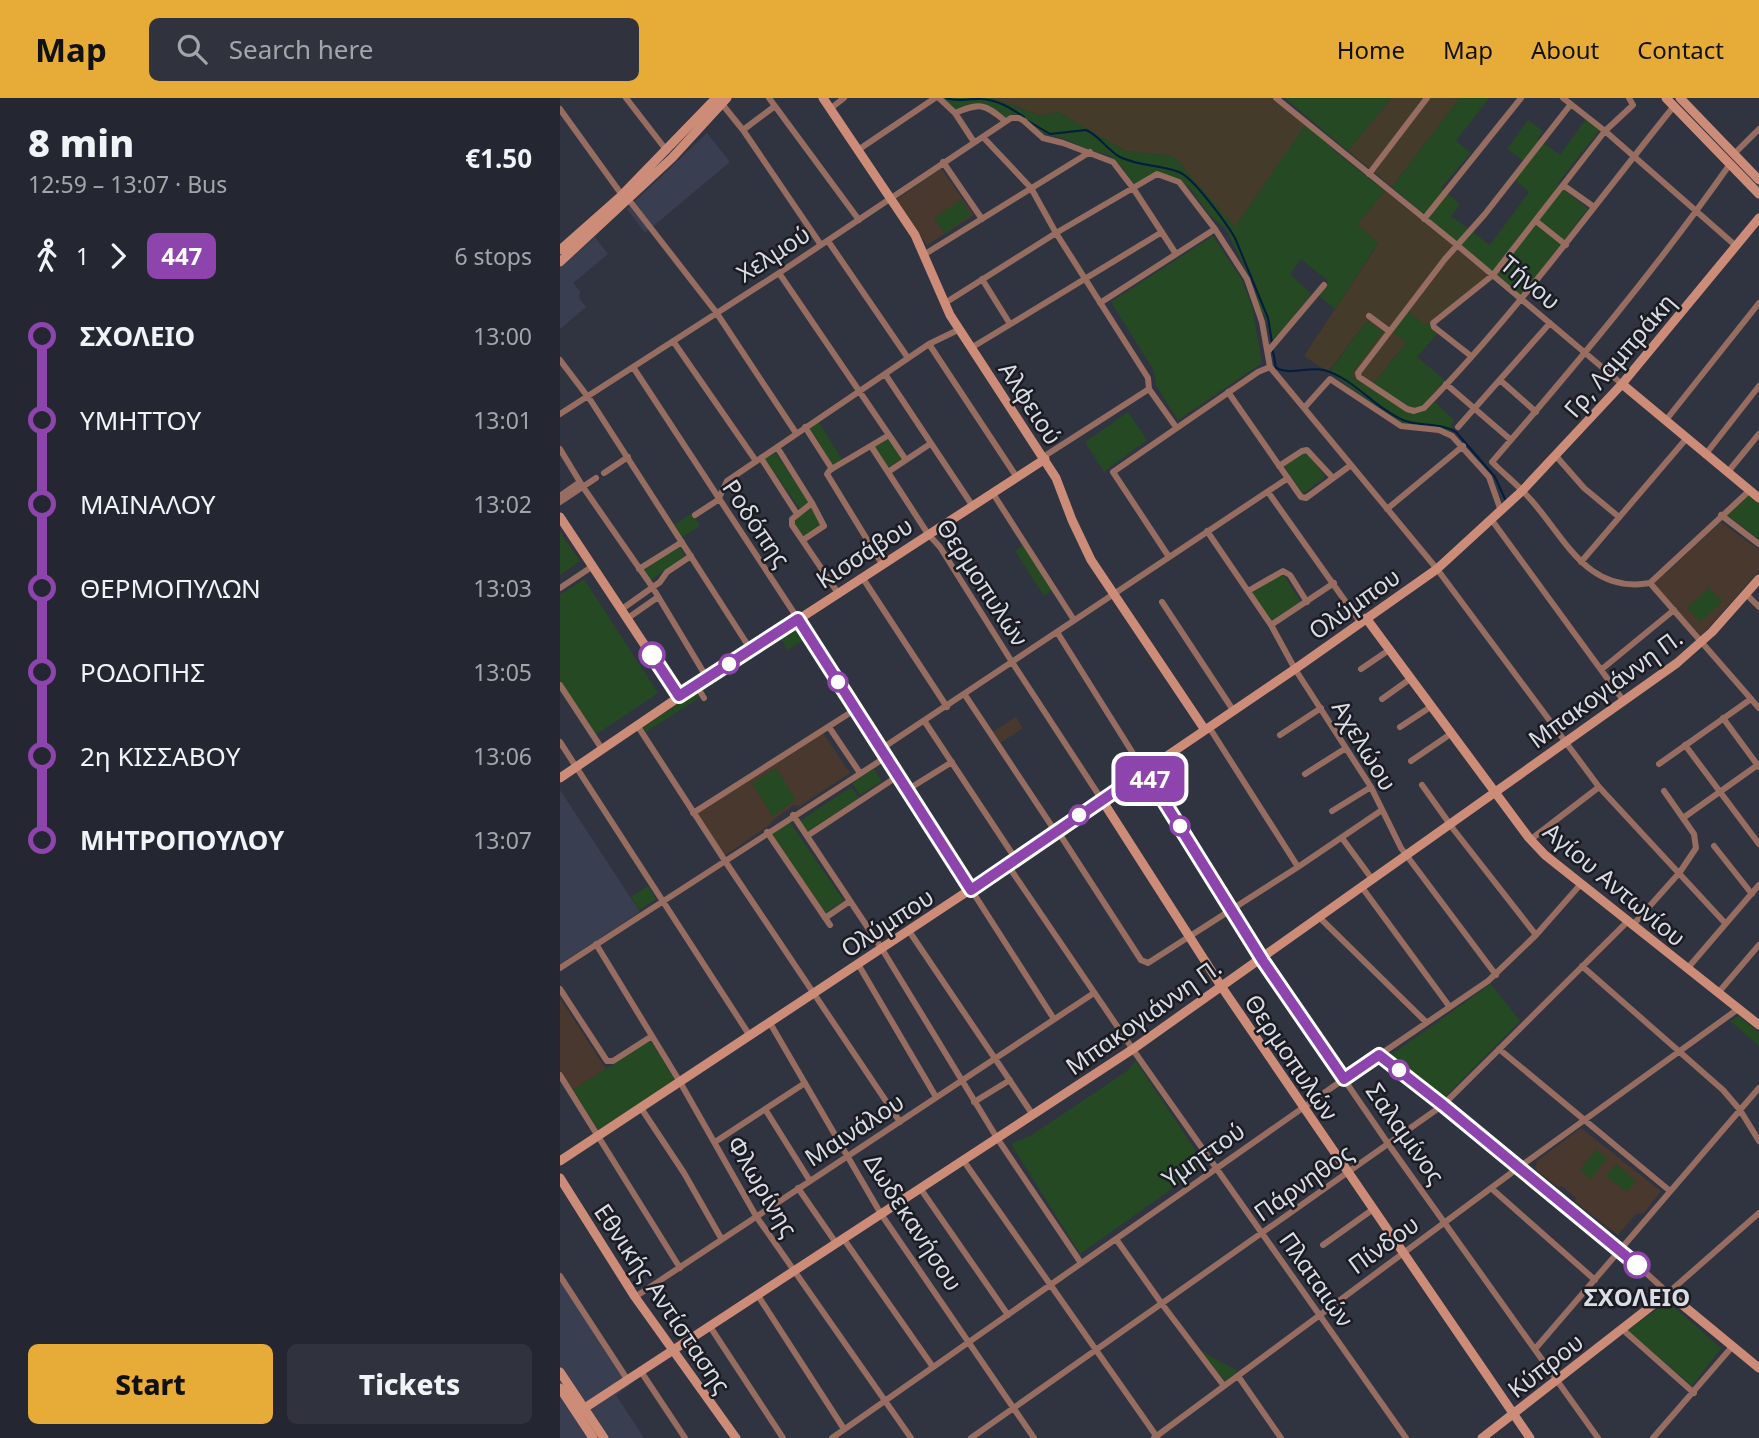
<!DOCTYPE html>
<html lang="en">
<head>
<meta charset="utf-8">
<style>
	:root { --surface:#242731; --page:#30333d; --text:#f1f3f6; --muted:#a3a5ab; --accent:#e7ac37 }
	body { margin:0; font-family:"Noto Sans",sans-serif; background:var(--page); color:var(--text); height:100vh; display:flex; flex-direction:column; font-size:26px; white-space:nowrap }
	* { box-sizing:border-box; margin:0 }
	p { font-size:23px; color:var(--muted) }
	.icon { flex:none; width:38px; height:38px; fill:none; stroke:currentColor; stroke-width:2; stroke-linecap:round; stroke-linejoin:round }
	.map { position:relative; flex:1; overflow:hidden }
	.side { display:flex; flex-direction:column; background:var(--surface); width:560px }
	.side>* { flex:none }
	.badge { padding:0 14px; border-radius:10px; font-size:24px; line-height:46px }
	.map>.badge { position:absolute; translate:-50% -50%; box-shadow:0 0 0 4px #fff }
	.legs { display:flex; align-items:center; gap:10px; height:77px; padding:0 28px; font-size:23px }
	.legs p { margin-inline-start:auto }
	.headline { display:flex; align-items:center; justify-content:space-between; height:119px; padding:0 28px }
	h1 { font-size:38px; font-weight:800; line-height:52px }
	.cta { display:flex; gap:14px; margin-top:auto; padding:14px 28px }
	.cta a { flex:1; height:80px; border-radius:10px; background:var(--accent); color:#111; font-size:28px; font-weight:800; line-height:80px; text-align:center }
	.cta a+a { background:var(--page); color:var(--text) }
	ul { padding:0 28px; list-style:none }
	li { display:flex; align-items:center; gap:24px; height:84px; font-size:26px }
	li i { display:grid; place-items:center; width:10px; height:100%; margin:0 9px; background:currentColor }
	li i::after { content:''; width:18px; height:18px; margin:-9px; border:5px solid; border-radius:50%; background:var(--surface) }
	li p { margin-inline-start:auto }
	li:first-child i { background:linear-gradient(#0000 50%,currentColor 0) }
	li:last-child i { background:linear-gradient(currentColor 50%,#0000 0) }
	header { display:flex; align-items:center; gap:42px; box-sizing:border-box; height:98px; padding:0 35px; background:var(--accent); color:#111 }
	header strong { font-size:33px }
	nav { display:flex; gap:38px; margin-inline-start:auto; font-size:24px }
	.search { width:490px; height:63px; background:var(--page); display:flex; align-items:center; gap:18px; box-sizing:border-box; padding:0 24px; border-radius:10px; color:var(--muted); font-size:26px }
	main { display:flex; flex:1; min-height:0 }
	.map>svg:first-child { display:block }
</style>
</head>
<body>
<header>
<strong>Map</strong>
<div class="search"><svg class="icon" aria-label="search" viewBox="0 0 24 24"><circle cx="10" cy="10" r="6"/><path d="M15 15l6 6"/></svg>Search here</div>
<nav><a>Home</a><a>Map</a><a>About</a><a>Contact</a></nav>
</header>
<main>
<section class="side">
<div class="headline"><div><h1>8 min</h1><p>12:59 – 13:07 · Bus</p></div><b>€1.50</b></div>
<div class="legs"><svg class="icon" aria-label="walk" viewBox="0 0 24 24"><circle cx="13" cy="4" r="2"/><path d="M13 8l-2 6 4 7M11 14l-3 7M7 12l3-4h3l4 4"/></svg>1<svg class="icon" aria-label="forward" viewBox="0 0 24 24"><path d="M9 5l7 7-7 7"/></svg><b class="badge" style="background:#8e44ad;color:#fff">447</b><p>6 stops</p></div>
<ul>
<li><i style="color:#8e44ad"></i><b>ΣΧΟΛΕΙΟ</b><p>13:00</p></li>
<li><i style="color:#8e44ad"></i><span>ΥΜΗΤΤΟΥ</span><p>13:01</p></li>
<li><i style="color:#8e44ad"></i><span>ΜΑΙΝΑΛΟΥ</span><p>13:02</p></li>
<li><i style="color:#8e44ad"></i><span>ΘΕΡΜΟΠΥΛΩΝ</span><p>13:03</p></li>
<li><i style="color:#8e44ad"></i><span>ΡΟΔΟΠΗΣ</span><p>13:05</p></li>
<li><i style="color:#8e44ad"></i><span>2η ΚΙΣΣΑΒΟΥ</span><p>13:06</p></li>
<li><i style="color:#8e44ad"></i><b>ΜΗΤΡΟΠΟΥΛΟΥ</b><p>13:07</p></li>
</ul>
<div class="cta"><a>Start</a><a>Tickets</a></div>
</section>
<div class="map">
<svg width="1199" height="1340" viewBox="0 0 1199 1340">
	<rect width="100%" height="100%" fill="#303441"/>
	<path fill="#393e50" d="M147,35L170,64L85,135L67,111Z
		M35,139L48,156L13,185L20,193L19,200L26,209L0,231V170Z
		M0,692L80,814L0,866Z
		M0,1179L70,1287L56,1297L84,1340H0Z"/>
	<path fill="#443b2a" d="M432,0H714L746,26L675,130L613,58L565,53L498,14L482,18Z
		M831,0H900L832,89L788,53Z
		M825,93L930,177L865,228L848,213L846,245L810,290L790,278L822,234L807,223L768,274L744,258L818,146L797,126Z"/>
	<path fill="#48382d" d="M381,70L414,117L367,147L336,102Z
		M1161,424L1199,452V473L1141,538L1094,486Z
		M456,619L463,630L440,645L433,634Z
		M263,635L290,675L240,708L234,707L212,723L211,726L164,758L137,715Z
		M0,900L46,971L13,992L0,973Z
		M1021,1030L1101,1093L1084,1115L1076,1116L1058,1137L1015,1104L1016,1100L1002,1088L999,1090L975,1071L977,1063Z"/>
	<path fill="#254922" d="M382,0H432L482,18L498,14L565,53L613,58L675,129L746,26L777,55L825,93L797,126L818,145L775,211L759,198L769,184L741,161L730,176L751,196L712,244L705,217L701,214L698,205L694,187L666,131L650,118L630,90L617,80L597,76L575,87L560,67L549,57L531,53L508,42L482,35L456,17L452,16L448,21C426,4 422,3 396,12Z
		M725,0H831L788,53Z
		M900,0H929L896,43L911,55L881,90L900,106L891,118L930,147L969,94L954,81L965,64L947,51L968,22L983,33L978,41L1000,57L1029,17L1043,28L997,86L1028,111L961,198L832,89Z
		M401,102L411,117L384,135L374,120Z
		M653,138L682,182L692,208L702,265L618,322L596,287L593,271L551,204Z
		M847,212L865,228L869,225L877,236L857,259L885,282L870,299L894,322L889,333L841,325L769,274L807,223L823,234L790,278L810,290L846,245L831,232Z
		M568,314L587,342L544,374L525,344Z
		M258,323L283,363L274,369L249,329Z
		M329,339L343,360L327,370L314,349Z
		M746,353L765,379L743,396L724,368Z
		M215,354L249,405L240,411L204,360Z
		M1189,397L1199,404V441L1167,417Z
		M251,409L263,428L243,441L234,427L236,420Z
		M132,415L140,428L122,439L114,427Z
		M0,434L20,463L0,477Z
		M464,447L492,492L484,498L455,453Z
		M119,448L125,458L89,483L83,473Z
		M722,475L741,504L709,524L691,494Z
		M24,481L98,595L35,637L0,583V497Z
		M1149,490L1162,504L1140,524L1127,510Z
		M238,528L245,541L228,552L220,540Z
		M136,594L139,600L86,634L83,629Z
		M216,670L236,702L212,718L192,685Z
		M314,671L322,683L300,697L292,685Z
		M291,689L299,700L247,734L240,723Z
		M229,723L284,803L265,815L210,734Z
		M88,788L96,801L79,812L71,799Z
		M931,886L960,923L884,1000L831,957Z
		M1179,918L1199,935V948L1170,923Z
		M90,942L115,982L38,1032L13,992Z
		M576,963L645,1067L520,1156L451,1046L472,1037L567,973Z
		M1036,1051L1047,1060L1031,1081L1020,1072Z
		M1056,1066L1076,1083L1067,1094L1046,1078Z
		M1108,1204L1161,1250L1132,1288L1067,1232Z
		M641,1253L678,1273L665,1283Z"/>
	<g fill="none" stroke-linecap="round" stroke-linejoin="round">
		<path stroke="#011e40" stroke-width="2" d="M386,0C399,5 409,0 421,1C438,2 451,10 464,19
			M468,23L490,36L526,32C540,38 547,52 560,59C578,68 600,67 619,74C633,79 667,126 675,140L708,220L712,244
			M713,253L716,270C732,278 748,268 764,272C795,281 814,310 843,322C859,329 879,324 896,334L935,379L945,401"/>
		<path stroke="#966d60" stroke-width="6" d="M66,0L107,53
			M209,0L299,122
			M379,0L395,15L414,44
			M716,0L897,147L1062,286
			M1003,0L1045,33L1176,148
			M162,6L183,32L261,147
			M1011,6L925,116L885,161L798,275L799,279L847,311L854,313L864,310C955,217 1032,110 1114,8
			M0,11L62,97
			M270,11L284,0
			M395,15C420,5 424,5 445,23
			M183,32L215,8
			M423,39L471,90L496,135L588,280L589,291L616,329
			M298,52L375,0
			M1174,56L1199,31
			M383,64L422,121
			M809,76L867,0
			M1003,87L1034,109
			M69,102L156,214L236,335
			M864,121L961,0
			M976,123L1006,147
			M268,143L348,260
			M365,156L530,54
			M219,175L346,362
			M422,181L450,226
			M385,205L496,135L597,76L619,84L655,131L687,181L702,224L710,269
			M540,205L655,131
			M809,218L829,233
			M113,243L196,363
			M369,246L456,378
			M411,250L602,134
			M709,252L764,187
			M911,258L874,229L873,225L933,177L1045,33L1073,7L1069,0
			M0,262L31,303L191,552
			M73,269L238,521L494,921
			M710,269L877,471L1039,689L1165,825
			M325,276L412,407
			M940,282L976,314
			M886,286L951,342
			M668,294L741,399L746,400L791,367
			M744,310L770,281L841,328L879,332L892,338L929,379L941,413
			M0,316L219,175L451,20H459L464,23L483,40L503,45L553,64L573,90L616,156
			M1106,322L1199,205
			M245,329L272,371
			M898,329L990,225
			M311,348L368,436L380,449L452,564L542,702
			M217,349L252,405L232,421V427L278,495
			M0,351L23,389L93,490L147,580
			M1145,357L1199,288
			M996,358L1024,390L1059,419
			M483,359L589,291
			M201,360L237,416
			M719,368L742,353L747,352L773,380
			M328,374L370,346
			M44,375L68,359
			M1167,375L1199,336
			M432,394L514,522
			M708,394L800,524
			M0,398L20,384
			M0,404L36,380
			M827,411L903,348
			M135,417L158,402L167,383L369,246L400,231
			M1161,417L1199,446
			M931,421L1063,602
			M647,433L711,527L735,571L811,689L841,750L936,877
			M243,442L264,428L252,405
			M609,459L553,374L698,274L710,269
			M1021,464L1126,341
			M322,466L267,376L270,372L329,337
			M79,471L122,444
			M302,479L387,609
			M1090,485C1028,496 1006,442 972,403C960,389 945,377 932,364C1015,268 1097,170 1170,66
			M1090,485L1199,610
			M1090,485L1189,393
			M0,490L33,468
			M688,493L723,473L730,477L747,504
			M1186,496L1199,509
			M602,504L673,612
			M62,511L100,484L107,474L131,458
			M68,520L98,499
			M711,527L774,485
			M497,534L703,863L829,1047L1038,1340
			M801,571L829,552
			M1042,571L1114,512
			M0,587L42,651
			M136,587L144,600
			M405,597L495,733
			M822,601L850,581
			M1163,620L1199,669
			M365,624L455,760
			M77,627L169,769L340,1024
			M269,629L300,675
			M649,629L738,769
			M840,629L872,608
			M720,637L761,610
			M0,644L190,938
			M1125,647L1199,746
			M321,651L728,380
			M851,663L892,635
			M1099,666L1191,601
			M745,676L786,650
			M862,687L894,732L976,837
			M347,692L392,664
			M772,713L811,689
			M133,715L296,611
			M233,717L322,851L437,1040L521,1165
			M1123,720L1199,666
			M497,732L581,862L588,865L738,769L822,712
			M207,734L270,827
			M247,738L338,678
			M782,740L812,781
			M970,742L1039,689
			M1154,748L1192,796
			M447,766L576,956L846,1340
			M801,788L889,908
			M759,819L866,924
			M265,820L290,803
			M1072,828L1120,774L1136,750L1134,736L1104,693
			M349,833L473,1017
			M36,846L120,984L196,1118L351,1340
			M298,866L376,999
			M1022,868L1163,992L1180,1012L1199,1043
			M0,870L326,659
			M1127,871L1199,787
			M0,891L47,963H53L92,938
			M1158,895L1199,847
			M210,925L321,1116L474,1340
			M939,951L1110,1093
			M819,957L1061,1152L1108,1195L1199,1115
			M0,977L120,1170
			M414,1004L450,982
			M81,1010L124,1075L161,1140
			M205,1011L250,1083
			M155,1044L245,985
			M403,1062L597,1339
			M238,1090L276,1145
			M360,1090L448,1217
			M931,1090L1035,1182
			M283,1140L373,1269
			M556,1141L602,1206L664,1288
			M763,1147L812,1112
			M0,1178L67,1281
			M197,1196L284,1331
			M75,1199L534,895
			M149,1227L223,1340
			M1062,1231L1134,1295
			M975,1251L1199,990
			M80,1272L125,1340
			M678,1278L721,1340
			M272,1340L784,981L928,883L976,837L1020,787
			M411,1340L883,1007L1067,824
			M594,1340L958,1070L1178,911
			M1093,1340L1171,1250"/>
		<path stroke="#cc8c77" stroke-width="9" d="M263,0L355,137L390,217L496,380L512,422L531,462L645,632
			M1106,0L1199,96
			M1120,0L1199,82
			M0,152L62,97L156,0
			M0,164L112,60L167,0
			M1062,286L1199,400
			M0,419L119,599
			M806,520L969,740L985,757L1199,927
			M0,680L119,599L485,361
			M542,702L661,888L970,1340
			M0,1063L411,791L735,571L877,471L962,393L1062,286L1199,120
			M0,1080L75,1199L176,1340
			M0,1274L44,1340
			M0,1290L33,1340
			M17,1315L573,951L1117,565L1152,534L1199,481
			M922,1340L1108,1195L1199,1270"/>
	</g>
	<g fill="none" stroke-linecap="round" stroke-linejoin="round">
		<defs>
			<path id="line-1" d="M92,557L119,598L238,521L411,792L585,673L703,863L784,981L819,957L883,1007L1077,1167"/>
		</defs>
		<use href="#line-1" stroke="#fff" stroke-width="16"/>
		<use href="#line-1" stroke="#8e44ad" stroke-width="10"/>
	</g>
	<g fill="#fff" stroke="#8e44ad" stroke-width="3.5">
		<circle cx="92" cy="557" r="12"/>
		<circle cx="169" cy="566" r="9"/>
		<circle cx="278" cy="584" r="9"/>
		<circle cx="519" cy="717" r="9"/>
		<circle cx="620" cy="728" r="9"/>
		<circle cx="839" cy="972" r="9"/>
		<circle cx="1077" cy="1167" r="12"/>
	</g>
	<g text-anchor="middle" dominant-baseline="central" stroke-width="5" stroke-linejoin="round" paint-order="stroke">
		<g font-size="24" fill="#dadde5" stroke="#1a1c22">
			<text transform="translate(213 155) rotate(-33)">Χελμού</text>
			<text transform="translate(971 184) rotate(40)">Τήνου</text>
			<text transform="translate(1059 257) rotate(-49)">Γρ, Λαμπράκη</text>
			<text transform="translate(471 305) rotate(57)">Αλφειού</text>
			<text transform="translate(197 425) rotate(56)">Ροδόπης</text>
			<text transform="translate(304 454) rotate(-33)">Κισσάβου</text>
			<text transform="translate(423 484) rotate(57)">Θερμοπυλών</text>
			<text transform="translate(794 505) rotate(-35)">Ολύμπου</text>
			<text transform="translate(1045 590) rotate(-36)">Μπακογιάννη Π.</text>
			<text transform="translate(805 647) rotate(59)">Αχελώου</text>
			<text transform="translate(1055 786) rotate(40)">Αγίου Αντωνίου</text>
			<text transform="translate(327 824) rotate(-33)">Ολύμπου</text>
			<text transform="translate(583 918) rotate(-35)">Μπακογιάννη Π.</text>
			<text transform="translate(732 959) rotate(56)">Θερμοπυλών</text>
			<text transform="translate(294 1031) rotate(-33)">Μαινάλου</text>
			<text transform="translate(846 1035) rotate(55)">Σαλαμίνος</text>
			<text transform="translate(643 1056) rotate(-35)">Υμηττού</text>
			<text transform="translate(743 1084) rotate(-35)">Πάρνηθος</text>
			<text transform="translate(203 1088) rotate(59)">Φλωρίνης</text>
			<text transform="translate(354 1124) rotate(57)">Δωδεκανήσου</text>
			<text transform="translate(823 1146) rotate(-36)">Πίνδου</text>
			<text transform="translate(757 1181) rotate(55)">Πλαταιών</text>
			<text transform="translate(103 1200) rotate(56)">Εθνικής Αντίστασης</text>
			<text transform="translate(985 1267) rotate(-38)">Κύπρου</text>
		</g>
		<g font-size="24" font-weight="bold" fill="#dadde5" stroke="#1a1c22">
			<text x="1077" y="1198">ΣΧΟΛΕΙΟ</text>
		</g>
	</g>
</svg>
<b class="badge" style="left:590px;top:681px;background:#8e44ad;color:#fff">447</b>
</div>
</main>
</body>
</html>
